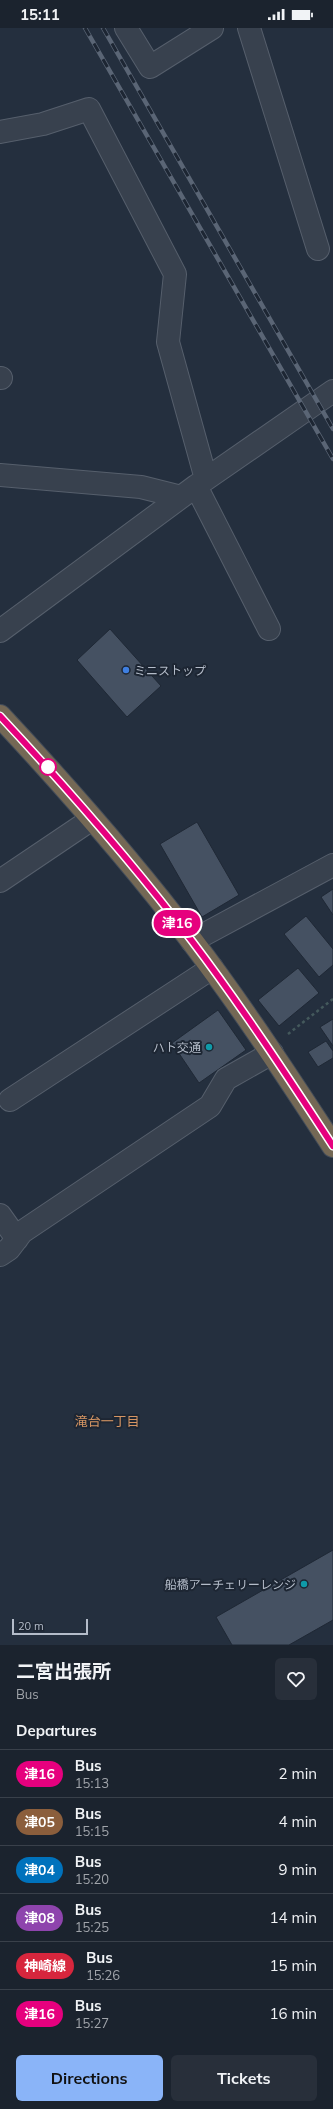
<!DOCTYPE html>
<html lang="en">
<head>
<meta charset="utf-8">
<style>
	:root { --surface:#1b232e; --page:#282f3a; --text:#f1f3f6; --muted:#a0a4aa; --line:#39404a; --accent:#8ab4f8 }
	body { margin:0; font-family:Mulish,"Noto Sans JP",sans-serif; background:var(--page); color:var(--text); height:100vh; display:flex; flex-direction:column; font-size:15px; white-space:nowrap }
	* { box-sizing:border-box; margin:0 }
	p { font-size:13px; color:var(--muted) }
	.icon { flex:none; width:22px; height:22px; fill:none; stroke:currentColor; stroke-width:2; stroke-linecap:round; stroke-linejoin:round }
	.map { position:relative; height:1617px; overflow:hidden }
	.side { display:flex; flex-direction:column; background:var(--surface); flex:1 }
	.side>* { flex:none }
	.badge { padding:0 8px; border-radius:13px; font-size:14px; line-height:26px }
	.scale { position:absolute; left:12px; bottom:10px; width:76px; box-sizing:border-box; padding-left:4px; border:2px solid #b4bcc9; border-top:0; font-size:11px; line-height:14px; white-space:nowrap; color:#b4bcc9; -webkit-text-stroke:3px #1d2633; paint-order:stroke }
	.map>.badge { position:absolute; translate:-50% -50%; box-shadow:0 0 0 2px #fff }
	h2 { padding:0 16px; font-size:15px; line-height:36px }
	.round { display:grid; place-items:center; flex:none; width:42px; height:42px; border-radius:6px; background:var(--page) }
	.headline { display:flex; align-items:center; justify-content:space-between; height:68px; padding:0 16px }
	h1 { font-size:19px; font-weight:700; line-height:30px }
	.primary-button { display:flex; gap:8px; margin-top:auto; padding:8px 16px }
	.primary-button a { flex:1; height:46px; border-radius:6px; background:var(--accent); color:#111; font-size:16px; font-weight:700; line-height:46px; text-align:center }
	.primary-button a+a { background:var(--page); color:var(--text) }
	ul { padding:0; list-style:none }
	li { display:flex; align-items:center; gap:12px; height:48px; padding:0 16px; border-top:1px solid var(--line) }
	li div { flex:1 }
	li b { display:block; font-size:15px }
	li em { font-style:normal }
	li .badge { min-width:44px; font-weight:700; text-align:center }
	.status { display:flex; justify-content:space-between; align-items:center; height:28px; padding:0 20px; background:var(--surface); direction:ltr }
	.status svg { height:11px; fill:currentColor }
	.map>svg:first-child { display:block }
</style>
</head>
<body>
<div class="status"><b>15:11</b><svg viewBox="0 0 49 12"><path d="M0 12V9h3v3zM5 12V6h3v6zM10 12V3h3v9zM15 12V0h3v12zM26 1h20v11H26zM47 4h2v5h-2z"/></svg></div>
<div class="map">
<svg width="333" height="1617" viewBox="0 0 333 1617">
	<rect width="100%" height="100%" fill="#242f3e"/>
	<path fill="#455162" stroke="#1f2835" d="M110,601L161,658L127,689L77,632Z
		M197,794L239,867L202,889L160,816Z
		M333,861V887L321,869Z
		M306,888L333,921V937L319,949L284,906Z
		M298,940L319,965L279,998L258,972Z
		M218,982L246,1022L199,1055L172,1015Z
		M333,991V1018L320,999Z
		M326,1013L333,1023V1030L318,1039L308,1024Z
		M333,1522V1592L289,1617H232L216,1589Z"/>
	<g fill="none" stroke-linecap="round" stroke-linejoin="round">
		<defs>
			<path id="minor" d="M126,0L150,39L212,0
				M249,0L318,221
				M0,104L43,96L89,81L175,246L168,314L206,451
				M0,350H1
				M0,447L141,459L181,469
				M196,458L269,601
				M0,603L196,458L333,363
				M0,853L92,791
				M192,913L333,837
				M10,1072L212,940
				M0,1187L17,1211
				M0,1227L9,1221L22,1204L210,1078L226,1051L272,1025"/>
			<path id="highway" d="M0,688C67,760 133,835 192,913C242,979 288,1049 333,1118"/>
		</defs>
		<use href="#minor" stroke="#565f6c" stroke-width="24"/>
		<use href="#highway" stroke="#434c59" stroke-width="24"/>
		<path stroke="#44595c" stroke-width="2.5" stroke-dasharray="3 3" stroke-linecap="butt" d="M288,1006L333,971"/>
		<use href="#minor" stroke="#38414e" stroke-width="22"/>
		<use href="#highway" stroke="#746855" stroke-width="22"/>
		<defs>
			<path id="rail" d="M85,0L333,431
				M103,0L333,401"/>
		</defs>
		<use href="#rail" stroke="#5a6575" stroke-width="4.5"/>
		<use href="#rail" stroke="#1d2633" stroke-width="3" stroke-dasharray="9" stroke-linecap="butt"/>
	</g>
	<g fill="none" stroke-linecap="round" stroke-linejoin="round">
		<defs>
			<path id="line" d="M0,688C67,760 133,835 192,913C242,979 288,1049 333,1118"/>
		</defs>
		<use href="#line" stroke="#fff" stroke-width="9"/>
		<use href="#line" stroke="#e6007e" stroke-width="6"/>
	</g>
	<circle fill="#3f7fe0" stroke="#1d2633" stroke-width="1.5" cx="126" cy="642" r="4"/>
	<circle fill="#fff" stroke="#e6007e" stroke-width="2" cx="48" cy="739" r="8"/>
	<g fill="#0f9aa8" stroke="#1d2633" stroke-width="1.5">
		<circle cx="209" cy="1019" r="4"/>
		<circle cx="304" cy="1556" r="4"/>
	</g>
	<g text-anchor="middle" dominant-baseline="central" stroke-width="4" stroke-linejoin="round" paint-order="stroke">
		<g font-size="12" fill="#b4bcc9" stroke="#1d2633" text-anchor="end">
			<text x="134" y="642" text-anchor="start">ミニストップ</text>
			<text x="201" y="1019">ハト交通</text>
			<text x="296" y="1556">船橋アーチェリーレンジ</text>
		</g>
		<g font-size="13" fill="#d59563" stroke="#1d2633">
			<text x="107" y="1393">滝台一丁目</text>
		</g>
	</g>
</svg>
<div class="scale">20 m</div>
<b class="badge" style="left:177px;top:895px;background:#e6007e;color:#fff">津16</b>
</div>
<section class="side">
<div class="headline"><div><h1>二宮出張所</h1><p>Bus</p></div><a class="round"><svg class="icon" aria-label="heart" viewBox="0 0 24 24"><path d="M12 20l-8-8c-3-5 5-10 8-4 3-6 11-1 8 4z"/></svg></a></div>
<h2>Departures</h2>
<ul>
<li><span class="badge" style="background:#e6007e;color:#fff">津16</span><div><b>Bus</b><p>15:13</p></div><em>2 min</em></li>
<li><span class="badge" style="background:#8b5e3c;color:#fff">津05</span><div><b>Bus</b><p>15:15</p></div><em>4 min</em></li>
<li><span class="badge" style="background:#0072bc;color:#fff">津04</span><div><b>Bus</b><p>15:20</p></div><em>9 min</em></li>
<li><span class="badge" style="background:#8e44ad;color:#fff">津08</span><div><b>Bus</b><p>15:25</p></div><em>14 min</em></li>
<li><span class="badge" style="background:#d7263d;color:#fff">神崎線</span><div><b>Bus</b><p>15:26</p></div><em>15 min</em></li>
<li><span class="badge" style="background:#e6007e;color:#fff">津16</span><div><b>Bus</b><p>15:27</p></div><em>16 min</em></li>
</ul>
<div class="primary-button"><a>Directions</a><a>Tickets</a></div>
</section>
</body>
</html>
